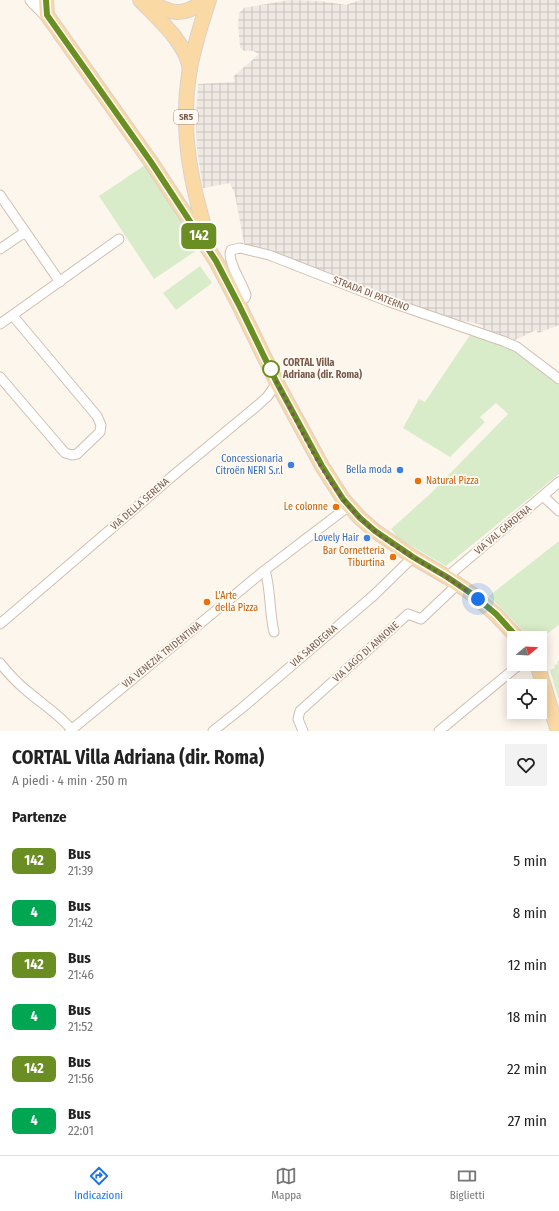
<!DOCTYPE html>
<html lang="it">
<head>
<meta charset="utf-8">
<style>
	:root { --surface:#fff; --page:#f2f2f2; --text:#222; --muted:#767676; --line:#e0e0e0; --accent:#1a73e8 }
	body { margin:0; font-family:"Fira Sans Condensed",sans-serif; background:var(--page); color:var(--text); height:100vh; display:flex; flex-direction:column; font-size:15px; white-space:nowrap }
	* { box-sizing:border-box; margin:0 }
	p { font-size:13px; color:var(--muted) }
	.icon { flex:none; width:22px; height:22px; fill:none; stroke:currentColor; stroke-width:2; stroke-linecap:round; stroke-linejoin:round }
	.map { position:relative; height:731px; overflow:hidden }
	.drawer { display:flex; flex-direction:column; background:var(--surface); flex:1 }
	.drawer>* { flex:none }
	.badge { padding:0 8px; border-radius:6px; font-size:14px; line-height:26px }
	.needle { width:26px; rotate:72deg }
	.buttons { position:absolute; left:507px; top:631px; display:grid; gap:8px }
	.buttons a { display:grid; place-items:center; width:40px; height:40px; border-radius:0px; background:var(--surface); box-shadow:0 2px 10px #0003; font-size:20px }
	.you { position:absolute; width:20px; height:20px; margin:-10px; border:3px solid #fff; border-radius:50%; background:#1a73e8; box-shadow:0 0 0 6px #1a73e833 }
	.map>.badge { position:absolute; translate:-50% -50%; box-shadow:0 0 0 2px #fff }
	h2 { padding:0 12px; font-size:15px; line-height:36px }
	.round { display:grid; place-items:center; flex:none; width:42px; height:42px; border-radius:0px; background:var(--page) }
	.summary { display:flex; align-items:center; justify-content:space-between; height:68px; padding:0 12px }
	h1 { font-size:19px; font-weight:700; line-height:30px }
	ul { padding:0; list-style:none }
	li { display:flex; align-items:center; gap:12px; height:52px; padding:0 12px }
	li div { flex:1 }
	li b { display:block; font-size:15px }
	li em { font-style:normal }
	li .badge { min-width:44px; font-weight:700; text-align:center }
	.tabs { display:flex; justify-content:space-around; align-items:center; height:56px; border-top:1px solid var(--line); background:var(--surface); font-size:11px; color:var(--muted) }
	.tabs a { display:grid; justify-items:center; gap:2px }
	.tabs .current { color:var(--accent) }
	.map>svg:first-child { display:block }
</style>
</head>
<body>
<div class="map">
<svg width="559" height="731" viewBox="0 0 559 731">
	<defs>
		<pattern id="industrial-grid" width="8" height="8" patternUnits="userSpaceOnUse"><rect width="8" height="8" fill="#efe9e4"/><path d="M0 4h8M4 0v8" fill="none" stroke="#c7c0bb"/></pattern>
	</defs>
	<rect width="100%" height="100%" fill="#fdf6ec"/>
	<path fill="url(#industrial-grid)" d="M289,0L320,1L346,5L360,0H559V325L538,333L536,330L515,340L484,330L482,325L466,321L463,323L396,300L267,249L252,247L244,243L235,195L230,183L203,188L197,149L196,117L198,84L235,82L233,77L259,54L253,51H244L240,47L238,24L239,13L244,8Z"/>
	<path fill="#d8ecc9" d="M145,165L200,248L154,279L99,196Z
		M200,266L212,283L176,310L163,293Z
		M470,335L512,349L559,385V474L446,566L398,538L391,529L430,494L508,414L496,403L480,417L485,422L450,457L403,428L419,399L425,402Z
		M559,541V625L540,639L530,638L489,596Z
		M559,660V700L550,670L555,668L554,665L558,664L557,662Z"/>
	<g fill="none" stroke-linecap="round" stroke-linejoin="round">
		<defs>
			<path id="minor" d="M0,195L60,282
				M0,249L25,232
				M237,301L245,298L246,295C243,284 226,260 231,250L240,248L269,255L387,301L503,341L517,347L559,379
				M0,324L119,239
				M0,377L65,453L72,455L77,454L100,432L101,425L97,416L13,316
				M543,496L559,511
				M265,570C271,590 269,611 274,632
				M447,577L559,482
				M0,624L175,474L258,405L267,397L277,383
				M0,663C8,673 16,682 26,690C42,704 59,714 73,731
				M70,731L265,570L349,506
				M213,731L242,708L373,596L413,557
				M303,731L298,719L300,711L408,614L421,619L458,584
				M439,731L520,664"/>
			<path id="secondary" d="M32,0L47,15"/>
			<path id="primary" d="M46,0L47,15L151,162L216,261L239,305L277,383L322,466L343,499L360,518L375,531L413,557L447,577L472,594L495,614L518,638
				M140,0C158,19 187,43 190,70
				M148,0C169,14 184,18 204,0
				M209,0C201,24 193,49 189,74C180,132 191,186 209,242
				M537,664L558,731"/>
		</defs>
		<use href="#minor" stroke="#d1beb0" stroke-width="11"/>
		<use href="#secondary" stroke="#d6c0b0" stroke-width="15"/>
		<use href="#primary" stroke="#dad1cd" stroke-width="16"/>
		<use href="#minor" stroke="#fff" stroke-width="9"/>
		<use href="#secondary" stroke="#fff" stroke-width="13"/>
		<use href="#primary" stroke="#fbd9a5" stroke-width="14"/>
	</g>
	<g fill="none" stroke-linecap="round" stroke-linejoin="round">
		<defs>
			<path id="line" d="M46,0L47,15L151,162L216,261L239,305L277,383L322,466L343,499L360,518L375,531L413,557L447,577L472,594L496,614L518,638"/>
		</defs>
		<use href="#line" stroke="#fff" stroke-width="9"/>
		<use href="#line" stroke="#6b8e23" stroke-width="6"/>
		<path stroke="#7a5c4d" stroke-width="4" stroke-dasharray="0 7.2" d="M271,369L277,383C300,426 325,485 360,518C394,552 441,570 478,599"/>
	</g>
	<circle fill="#fff" stroke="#6b8e23" stroke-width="2" cx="271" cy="369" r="8"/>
	<g fill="#3f7fe0" stroke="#fffaf3" stroke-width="1.5">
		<circle cx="291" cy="465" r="4"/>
		<circle cx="400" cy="470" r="4"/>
		<circle cx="367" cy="538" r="4"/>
	</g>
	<g fill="#e8710a" stroke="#fffaf3" stroke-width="1.5">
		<circle cx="418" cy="481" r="4"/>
		<circle cx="336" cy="507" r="4"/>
		<circle cx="393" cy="557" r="4"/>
		<circle cx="207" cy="602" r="4"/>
	</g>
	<g text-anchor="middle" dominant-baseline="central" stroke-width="3.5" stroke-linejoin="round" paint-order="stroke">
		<rect fill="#fffaf3" stroke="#a28b7f" stroke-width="1" x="174" y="110" width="24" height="14" rx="3"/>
		<g font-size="9" font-weight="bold" fill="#7a5c4d">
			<text x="186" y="117">SR5</text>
		</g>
		<g font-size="10" fill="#7a5c4d" stroke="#fffaf3">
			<text transform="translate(371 294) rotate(21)">STRADA DI PATERNO</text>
			<text transform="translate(140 504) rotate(-41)">VIA DELLA SERENA</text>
			<text transform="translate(503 530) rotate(-40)">VIA VAL GARDENA</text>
			<text transform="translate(314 646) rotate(-41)">VIA SARDEGNA</text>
			<text transform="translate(366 652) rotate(-42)">VIA LAGO DI ANNONE</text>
			<text transform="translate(162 655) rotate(-39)">VIA VENEZIA TRIDENTINA</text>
		</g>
		<g font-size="10" font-weight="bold" fill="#7a5c4d" stroke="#fffaf3" text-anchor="start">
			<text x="283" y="363">CORTAL Villa<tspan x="283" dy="12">Adriana (dir. Roma)</tspan></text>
		</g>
		<g font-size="10" fill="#366cbe" stroke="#fffaf3" text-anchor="end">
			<text x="283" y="459">Concessionaria<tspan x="283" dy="12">Citroën NERI S.r.l</tspan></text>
			<text x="392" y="470">Bella moda</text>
			<text x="359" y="538">Lovely Hair</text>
		</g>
		<g font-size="10" fill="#c56008" stroke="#fffaf3" text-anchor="start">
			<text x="426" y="481">Natural Pizza</text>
			<text x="328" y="507" text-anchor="end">Le colonne</text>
			<text x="385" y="551" text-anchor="end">Bar Cornetteria<tspan x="385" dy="12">Tiburtina</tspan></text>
			<text x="215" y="596">L'Arte<tspan x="215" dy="12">della Pizza</tspan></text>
		</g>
	</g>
</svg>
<div class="buttons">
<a><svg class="needle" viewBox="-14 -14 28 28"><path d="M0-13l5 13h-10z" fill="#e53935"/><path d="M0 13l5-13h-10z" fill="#767676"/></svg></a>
<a><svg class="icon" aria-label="locate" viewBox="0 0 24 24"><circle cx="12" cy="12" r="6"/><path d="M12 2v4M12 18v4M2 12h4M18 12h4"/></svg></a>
</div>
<div class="you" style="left:478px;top:599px"></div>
<b class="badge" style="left:199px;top:236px;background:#6b8e23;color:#fff">142</b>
</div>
<section class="drawer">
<div class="summary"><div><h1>CORTAL Villa Adriana (dir. Roma)</h1><p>A piedi · 4 min · 250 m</p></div><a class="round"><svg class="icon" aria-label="heart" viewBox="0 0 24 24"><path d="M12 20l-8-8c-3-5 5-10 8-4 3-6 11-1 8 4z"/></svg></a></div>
<h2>Partenze</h2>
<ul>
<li><span class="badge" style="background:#6b8e23;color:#fff">142</span><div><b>Bus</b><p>21:39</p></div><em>5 min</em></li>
<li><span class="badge" style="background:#00a651;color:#fff">4</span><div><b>Bus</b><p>21:42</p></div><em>8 min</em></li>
<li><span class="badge" style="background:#6b8e23;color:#fff">142</span><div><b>Bus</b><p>21:46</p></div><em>12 min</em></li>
<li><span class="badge" style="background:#00a651;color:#fff">4</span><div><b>Bus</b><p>21:52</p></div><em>18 min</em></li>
<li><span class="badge" style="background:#6b8e23;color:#fff">142</span><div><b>Bus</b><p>21:56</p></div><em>22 min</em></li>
<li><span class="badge" style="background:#00a651;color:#fff">4</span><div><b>Bus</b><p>22:01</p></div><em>27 min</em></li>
</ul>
</section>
<nav class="tabs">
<a class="current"><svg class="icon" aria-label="directions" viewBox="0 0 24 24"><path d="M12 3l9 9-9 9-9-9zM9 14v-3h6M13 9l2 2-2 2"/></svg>Indicazioni</a>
<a><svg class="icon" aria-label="map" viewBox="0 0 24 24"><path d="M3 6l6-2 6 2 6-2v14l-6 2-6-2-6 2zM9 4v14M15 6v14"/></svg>Mappa</a>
<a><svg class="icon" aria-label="tickets" viewBox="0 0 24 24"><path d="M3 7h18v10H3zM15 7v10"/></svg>Biglietti</a>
</nav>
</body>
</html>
